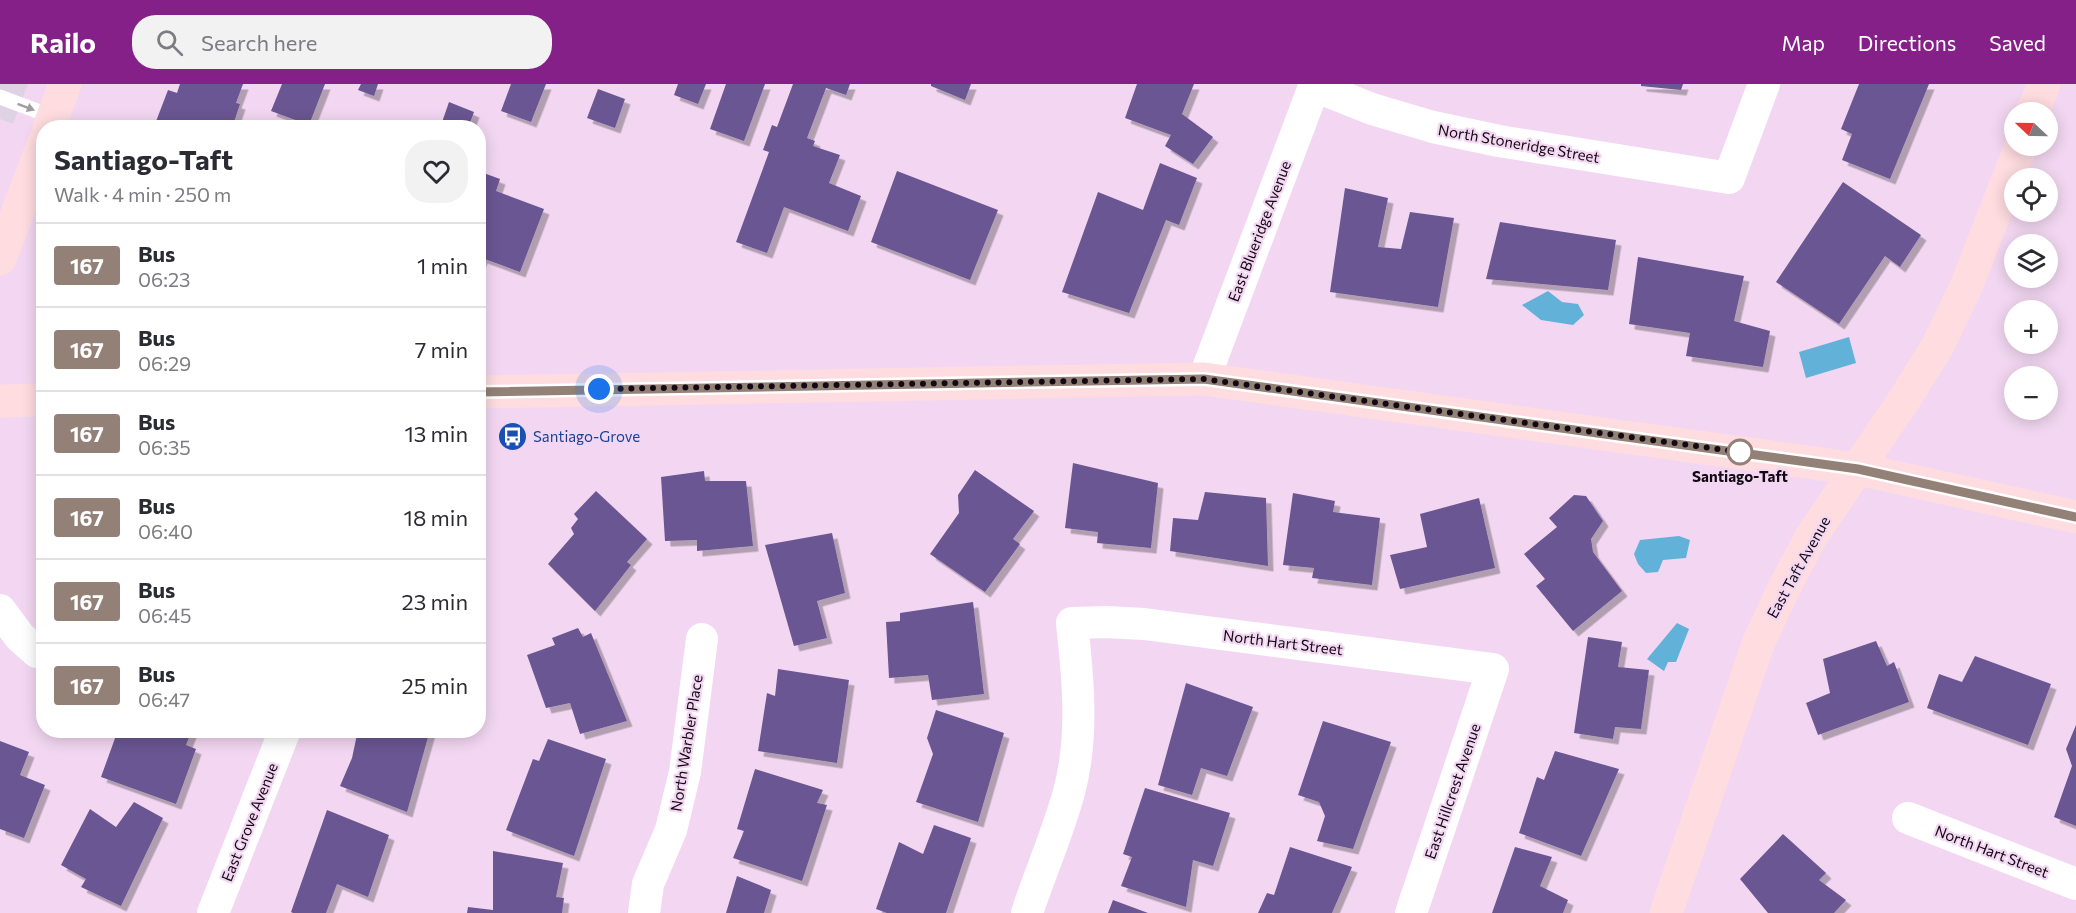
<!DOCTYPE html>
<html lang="en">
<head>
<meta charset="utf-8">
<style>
	:root { --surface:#fff; --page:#f2f2f3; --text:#2b2b33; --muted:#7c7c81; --line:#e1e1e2; --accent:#852088 }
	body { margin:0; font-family:Commissioner,sans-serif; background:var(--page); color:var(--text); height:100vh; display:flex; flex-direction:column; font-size:22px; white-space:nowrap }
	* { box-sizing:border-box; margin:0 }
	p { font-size:20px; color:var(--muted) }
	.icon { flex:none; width:33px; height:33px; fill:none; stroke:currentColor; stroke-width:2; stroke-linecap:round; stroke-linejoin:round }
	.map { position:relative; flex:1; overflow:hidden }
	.sheet { position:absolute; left:36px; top:36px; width:450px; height:618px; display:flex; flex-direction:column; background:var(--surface); border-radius:24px; box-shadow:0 3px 15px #0003 }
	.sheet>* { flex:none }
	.badge { padding:0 12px; border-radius:4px; font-size:21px; line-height:39px }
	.needle { width:39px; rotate:292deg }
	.controls { position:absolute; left:2004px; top:18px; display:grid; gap:12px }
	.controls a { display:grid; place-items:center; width:54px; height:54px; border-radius:50%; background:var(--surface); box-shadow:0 3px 15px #0003; font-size:30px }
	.you { position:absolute; width:30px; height:30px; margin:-15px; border:4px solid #fff; border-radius:50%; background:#1a73e8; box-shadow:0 0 0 9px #1a73e833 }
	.map>.badge { position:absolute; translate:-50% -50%; box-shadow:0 0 0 3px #fff }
	.round { display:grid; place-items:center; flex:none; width:63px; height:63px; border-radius:24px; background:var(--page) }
	.overview { display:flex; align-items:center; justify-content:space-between; height:102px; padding:0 18px }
	h1 { font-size:28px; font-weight:700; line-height:45px }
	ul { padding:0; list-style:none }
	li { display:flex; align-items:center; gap:18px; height:84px; padding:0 18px; border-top:2px solid var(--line) }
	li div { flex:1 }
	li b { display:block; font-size:22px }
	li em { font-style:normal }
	li .badge { min-width:66px; font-weight:700; text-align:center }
	header { display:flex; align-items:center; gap:36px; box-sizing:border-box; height:84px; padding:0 30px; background:var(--accent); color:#fff }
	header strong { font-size:28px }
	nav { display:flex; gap:33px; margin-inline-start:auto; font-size:21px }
	.search { width:420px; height:54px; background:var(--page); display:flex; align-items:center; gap:15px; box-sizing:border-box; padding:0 21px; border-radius:24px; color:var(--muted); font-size:22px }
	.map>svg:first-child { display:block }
</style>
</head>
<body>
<header>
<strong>Railo</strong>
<div class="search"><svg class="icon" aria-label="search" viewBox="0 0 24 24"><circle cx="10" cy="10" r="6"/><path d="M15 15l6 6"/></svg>Search here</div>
<nav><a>Map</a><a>Directions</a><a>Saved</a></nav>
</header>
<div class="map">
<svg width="2076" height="829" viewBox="0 0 2076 829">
	<defs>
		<filter id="shadow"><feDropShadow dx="5.5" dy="5.5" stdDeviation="0" flood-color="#0004"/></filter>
	</defs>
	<rect width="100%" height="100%" fill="#f3d7f2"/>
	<path fill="#e0d2e5" d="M0,0H28L13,40L0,35Z"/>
	<path fill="#62b1d9" d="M1548,207L1562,218L1578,220L1584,231L1573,241L1541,236L1522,221Z
		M1849,253L1856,279L1806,294L1799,268Z
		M1679,452L1690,456L1686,474L1663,476L1658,488L1646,489L1638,480L1634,470L1640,456Z
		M1677,539L1689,545L1676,578H1668L1664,587L1647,575Z"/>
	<path fill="#6a5692" filter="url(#shadow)" d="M180,0H243L236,19L240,20L232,44H164L155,40L168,6L177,9Z
		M282,0H325L309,41L271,27Z
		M361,0H378L374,12L358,6Z
		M511,0H546L531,38L501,27Z
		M678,0H706L698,20L674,11Z
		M726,0H765L744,57L710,45Z
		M793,0H850L846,11L826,4L807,54L815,57L813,62L840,71L829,99L861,112L848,147L784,123L767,169L736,158L769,68L763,66L772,41L777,43Z
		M931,0H971L965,16L931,2Z
		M1137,0H1194L1182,30L1213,53L1193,80L1165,62L1171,51L1125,34Z
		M1641,0H1683L1681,6L1641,2Z
		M1859,0H1929L1890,95L1842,76L1852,50L1841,45Z
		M598,5L625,15L615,44L587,34Z
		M449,18L474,28L468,44H440Z
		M1160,79L1197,94L1179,141L1166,136L1129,229L1062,208L1098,108L1143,126Z
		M478,87L500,95L496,107L544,125L520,188L482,174L478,183Z
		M897,87L998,126L970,196L871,158Z
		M1843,98L1921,151L1900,183L1885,172L1839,240L1776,198Z
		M1345,104L1388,114L1378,163L1401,165L1410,128L1454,134L1438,223L1330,208Z
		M1500,138L1616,156L1608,206L1486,195Z
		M1638,173L1744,192L1734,237L1770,247L1763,283L1686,272L1690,249L1629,240Z
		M1073,379L1158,399L1151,464L1097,459L1098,448L1065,444Z
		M975,386L1034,427L1013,455L1020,460L985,508L930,470L959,429L958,411Z
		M704,387L705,397H746L753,462L697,467V456L665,457L661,393Z
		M596,407L647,455L627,478L631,481L595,527L548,480L574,450L571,444L578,435L574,430Z
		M1205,408L1266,414L1268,482L1170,467L1173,434L1198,436Z
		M1293,409L1335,417L1333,428L1380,434L1372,501L1312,494L1314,484L1283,481Z
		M1574,411L1586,412L1603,437L1591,455L1593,468L1622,507L1573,547L1536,502L1545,495L1524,470L1557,443L1549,434Z
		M1479,414L1495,484L1400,505L1390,471L1427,463L1420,430Z
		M44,443V455L37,448Z
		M832,449L845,509L817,517L827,554L794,562L765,461Z
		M973,518L984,610L932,616L928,591L889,594L886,538L900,537V529Z
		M578,544L583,553L591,549L627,637L580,650L570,619L546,624L527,571L555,561L552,554Z
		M1588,553L1622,558L1618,583L1649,586L1641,645L1615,643L1613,655L1574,649Z
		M1876,557L1887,582L1894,578L1909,618L1818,651L1806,619L1830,609L1823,575Z
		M1975,572L2051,600L2028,661L1927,624L1939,590L1962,598Z
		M778,585L849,596L837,679L758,667L767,609L775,612Z
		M1186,599L1253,623L1227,692L1201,684L1192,711L1158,701Z
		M936,626L1004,649L978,738L916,718L933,670L927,654Z
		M1323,637L1391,658L1353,765L1317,757L1325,732L1319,718L1298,711Z
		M2076,641V742L2054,733L2072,682L2066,665Z
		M118,646H192L186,661L196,665L176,720L101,693Z
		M358,646H430L407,728L340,702L352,674Z
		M548,655L606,675L574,772L506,746L533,675L539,677Z
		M0,657L29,668L20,691L45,701L24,754L0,745Z
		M1555,667L1619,685L1581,772L1519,749L1537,693L1544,696Z
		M755,685L823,706L817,719L827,721L802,797L733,774L744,747L737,745Z
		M1145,704L1230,729L1213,782L1193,776L1186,823L1121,802L1132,773L1123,770Z
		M134,718L163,734L121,822L81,803L86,795L61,781L90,725L116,743Z
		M327,726L389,751L368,813L337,800L326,829H293L291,828Z
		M934,741L971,754L946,829H887L876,825L899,758L923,770Z
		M1783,750L1826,789L1819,796L1846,816L1834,829H1768L1740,795Z
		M1290,763L1352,783L1332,829H1258L1267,809L1274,811Z
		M1515,763L1552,773L1540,802L1568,816L1563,829H1492Z
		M493,767L563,779L556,813L564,814L562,829H467L468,823L493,826Z
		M737,792L771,806L764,829H726Z
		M1113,816L1148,829H1108Z"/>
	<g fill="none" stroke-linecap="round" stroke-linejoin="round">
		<path stroke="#fff" stroke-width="15" d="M0,13L53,33"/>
		<path stroke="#fff" stroke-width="32" d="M1314,2L1372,25L1433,43L1499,57L1729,94L1764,0
			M1204,295L1315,0
			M0,526L20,553L37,568
			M1908,734L2076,800
			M213,829L285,646
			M644,829L648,800L671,746L685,688L702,555
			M1027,829C1040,789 1058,749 1069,708C1084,653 1078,594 1072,539L1106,538L1144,540L1493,585L1411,829"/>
		<path stroke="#fedce0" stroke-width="33" d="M2033,28L2044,0
			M49,44L65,0
			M0,175L44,58
			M478,308L1204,295L1858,385L2076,433
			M0,317L44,316
			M1666,829L1758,560L1784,504L1811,453L1904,316L1937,263L1965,205L2021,62"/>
	</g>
	<defs><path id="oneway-solid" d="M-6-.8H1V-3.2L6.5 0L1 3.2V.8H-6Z" transform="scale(1.5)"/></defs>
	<use fill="#a09da0" href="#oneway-solid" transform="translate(26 23) rotate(21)"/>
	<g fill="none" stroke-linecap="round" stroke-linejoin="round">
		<defs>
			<path id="line" d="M478,308L1204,295L1858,385L2076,433"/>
		</defs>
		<use href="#line" stroke="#fff" stroke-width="14"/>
		<use href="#line" stroke="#938177" stroke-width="9"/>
		<path stroke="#120912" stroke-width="6" stroke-dasharray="0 10.8" d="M599,305L1204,295L1740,368"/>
	</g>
	<defs>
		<symbol id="bus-disc" viewBox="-11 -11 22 22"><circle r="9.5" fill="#1a4fb4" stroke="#f3d7f2"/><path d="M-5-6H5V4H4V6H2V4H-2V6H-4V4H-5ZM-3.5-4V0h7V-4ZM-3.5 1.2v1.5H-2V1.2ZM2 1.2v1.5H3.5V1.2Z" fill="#fff"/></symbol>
	</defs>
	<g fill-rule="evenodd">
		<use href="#bus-disc" x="496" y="336" width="33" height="33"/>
	</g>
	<circle fill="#fff" stroke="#938177" stroke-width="3" cx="1740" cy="368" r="12"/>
	<g text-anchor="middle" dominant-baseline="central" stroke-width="4.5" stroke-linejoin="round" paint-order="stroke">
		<g font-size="15" fill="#120912" stroke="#f3d7f2">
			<text transform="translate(1519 59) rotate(10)">North Stoneridge Street</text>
			<text transform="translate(1259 147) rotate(-69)">East Blueridge Avenue</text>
			<text transform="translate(1798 483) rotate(-61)">East Taft Avenue</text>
			<text transform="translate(1283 558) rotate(7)">North Hart Street</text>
			<text transform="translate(686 659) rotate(-81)">North Warbler Place</text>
			<text transform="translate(1452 707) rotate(-71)">East Hillcrest Avenue</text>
			<text transform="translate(249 738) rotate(-68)">East Grove Avenue</text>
			<text transform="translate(1992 767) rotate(21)">North Hart Street</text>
		</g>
		<g font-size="15" fill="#164399" stroke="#f3d7f2" text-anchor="start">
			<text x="533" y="352">Santiago-Grove</text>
		</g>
		<g font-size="15" font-weight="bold" fill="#120912" stroke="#f3d7f2">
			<text x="1740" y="392">Santiago-Taft</text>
		</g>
	</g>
</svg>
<div class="controls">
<a><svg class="needle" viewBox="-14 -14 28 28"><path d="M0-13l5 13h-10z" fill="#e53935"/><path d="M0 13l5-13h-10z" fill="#7c7c81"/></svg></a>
<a><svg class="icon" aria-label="locate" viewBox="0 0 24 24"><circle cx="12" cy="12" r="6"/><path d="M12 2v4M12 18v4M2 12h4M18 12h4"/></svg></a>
<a><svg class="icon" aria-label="layers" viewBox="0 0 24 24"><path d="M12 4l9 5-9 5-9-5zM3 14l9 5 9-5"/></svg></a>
<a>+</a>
<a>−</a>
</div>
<div class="you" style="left:599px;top:305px"></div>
<section class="sheet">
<div class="overview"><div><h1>Santiago-Taft</h1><p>Walk · 4 min · 250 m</p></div><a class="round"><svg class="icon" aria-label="heart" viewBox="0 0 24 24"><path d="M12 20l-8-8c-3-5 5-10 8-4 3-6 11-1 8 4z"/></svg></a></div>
<ul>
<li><span class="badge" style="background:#938177;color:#fff">167</span><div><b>Bus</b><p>06:23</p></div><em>1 min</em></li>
<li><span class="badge" style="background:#938177;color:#fff">167</span><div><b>Bus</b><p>06:29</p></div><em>7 min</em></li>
<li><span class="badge" style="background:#938177;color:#fff">167</span><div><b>Bus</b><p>06:35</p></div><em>13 min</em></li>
<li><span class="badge" style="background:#938177;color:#fff">167</span><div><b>Bus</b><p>06:40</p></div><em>18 min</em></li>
<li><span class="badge" style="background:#938177;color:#fff">167</span><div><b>Bus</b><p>06:45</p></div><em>23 min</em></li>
<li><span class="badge" style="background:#938177;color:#fff">167</span><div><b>Bus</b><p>06:47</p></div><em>25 min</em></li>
</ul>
</section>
</div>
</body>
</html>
